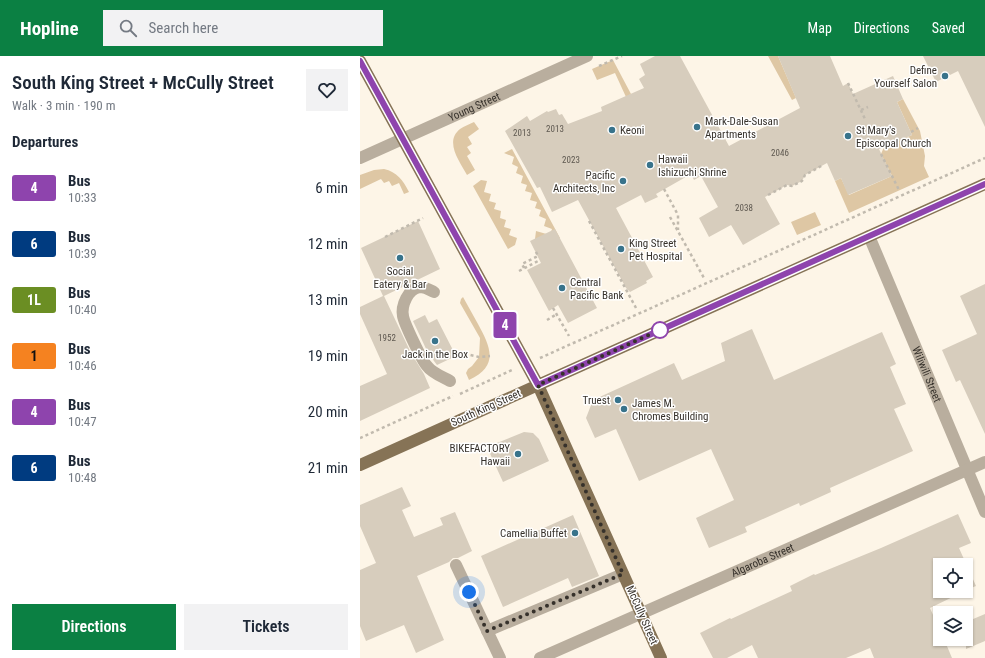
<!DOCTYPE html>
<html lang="en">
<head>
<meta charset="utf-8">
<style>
	:root { --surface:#fff; --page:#f2f2f3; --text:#1f2937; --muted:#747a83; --accent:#0b8043 }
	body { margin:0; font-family:"Roboto Condensed",sans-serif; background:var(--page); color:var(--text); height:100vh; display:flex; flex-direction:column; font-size:15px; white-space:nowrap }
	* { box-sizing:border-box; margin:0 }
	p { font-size:13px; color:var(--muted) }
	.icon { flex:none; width:22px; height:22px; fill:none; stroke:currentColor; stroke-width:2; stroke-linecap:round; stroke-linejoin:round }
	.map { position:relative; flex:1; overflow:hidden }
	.sheet { display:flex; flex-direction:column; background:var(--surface); width:360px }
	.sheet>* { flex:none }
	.badge { padding:0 8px; border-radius:3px; font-size:14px; line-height:26px }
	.fabs { position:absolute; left:573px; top:502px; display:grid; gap:8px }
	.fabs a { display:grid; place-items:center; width:40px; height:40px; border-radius:0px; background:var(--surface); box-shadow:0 1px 3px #0004; font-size:20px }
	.you { position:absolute; width:20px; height:20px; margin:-10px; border:3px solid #fff; border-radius:50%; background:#1a73e8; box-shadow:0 0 0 6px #1a73e833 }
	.map>.badge { position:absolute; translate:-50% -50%; box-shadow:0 0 0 2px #fff }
	h2 { padding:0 12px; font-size:15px; line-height:36px }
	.round { display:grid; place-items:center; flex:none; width:42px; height:42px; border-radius:0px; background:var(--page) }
	.overview { display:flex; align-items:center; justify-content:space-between; height:68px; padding:0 12px }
	h1 { font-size:19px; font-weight:600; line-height:30px }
	.cta { display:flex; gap:8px; margin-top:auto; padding:8px 12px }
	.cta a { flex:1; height:46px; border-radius:0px; background:var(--accent); color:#fff; font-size:16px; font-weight:600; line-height:46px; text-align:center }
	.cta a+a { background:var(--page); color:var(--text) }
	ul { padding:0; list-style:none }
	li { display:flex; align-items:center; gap:12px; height:56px; padding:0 12px }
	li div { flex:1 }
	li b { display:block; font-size:15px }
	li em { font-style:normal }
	li .badge { min-width:44px; font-weight:700; text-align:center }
	header { display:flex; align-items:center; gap:24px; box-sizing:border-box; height:56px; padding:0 20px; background:var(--accent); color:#fff }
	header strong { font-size:19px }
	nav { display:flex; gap:22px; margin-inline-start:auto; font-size:14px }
	.search { width:280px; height:36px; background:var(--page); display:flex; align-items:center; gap:10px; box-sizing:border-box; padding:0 14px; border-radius:0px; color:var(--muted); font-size:15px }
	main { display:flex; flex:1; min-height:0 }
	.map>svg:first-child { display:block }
</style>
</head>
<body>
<header>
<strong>Hopline</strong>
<div class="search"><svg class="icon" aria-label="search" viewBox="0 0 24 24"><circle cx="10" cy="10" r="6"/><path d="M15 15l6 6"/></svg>Search here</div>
<nav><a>Map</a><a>Directions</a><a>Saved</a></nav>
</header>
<main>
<section class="sheet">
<div class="overview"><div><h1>South King Street + McCully Street</h1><p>Walk · 3 min · 190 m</p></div><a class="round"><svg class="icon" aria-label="heart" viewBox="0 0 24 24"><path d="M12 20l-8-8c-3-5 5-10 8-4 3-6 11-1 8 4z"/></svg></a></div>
<h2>Departures</h2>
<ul>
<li><span class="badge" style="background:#8e44ad;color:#fff">4</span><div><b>Bus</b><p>10:33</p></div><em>6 min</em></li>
<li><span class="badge" style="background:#003b80;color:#fff">6</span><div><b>Bus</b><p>10:39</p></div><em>12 min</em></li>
<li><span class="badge" style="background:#6b8e23;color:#fff">1L</span><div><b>Bus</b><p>10:40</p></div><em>13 min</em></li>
<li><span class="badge" style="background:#f58220;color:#111">1</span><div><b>Bus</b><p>10:46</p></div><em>19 min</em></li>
<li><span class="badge" style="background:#8e44ad;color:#fff">4</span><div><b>Bus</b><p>10:47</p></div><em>20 min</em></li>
<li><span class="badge" style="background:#003b80;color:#fff">6</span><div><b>Bus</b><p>10:48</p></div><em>21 min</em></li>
</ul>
<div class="cta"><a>Directions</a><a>Tickets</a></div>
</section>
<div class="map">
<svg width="625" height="602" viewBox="0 0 625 602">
	<rect width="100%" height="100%" fill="#fdf5e7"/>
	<path fill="#dec7a4" d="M408,0H418L436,42L432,44Z
		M253,4L271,38L266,41L255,17L237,24L232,13Z
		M543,43L560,75L565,100L564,110L569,121L489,157L475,125L481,122L489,139L532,120L521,98L524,91L552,79L537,46Z
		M114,66L119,73L108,81L112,88L107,91L111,97L107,100L115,114L107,119C100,106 84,86 100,73C104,70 110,68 114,66Z
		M152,93L200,182L186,190L175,183L176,175L190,179L192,173L184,170L186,163L179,160L181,154L175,152L177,146L170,144L172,137L165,135L167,129L161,127L163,120L156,117L158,111L152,108L154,101L144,97Z
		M24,113C37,116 43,124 49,136L44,138L39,127L32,130L29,125L24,127L21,123L0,133V119L14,114Z
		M121,124L127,125L124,136L131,138L129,145L136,147L134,153L141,155L140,162L146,164L144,171L151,173L149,179L157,182L155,189L148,193L113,130Z
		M455,156L461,169L437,179L431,166Z
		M103,241C108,250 113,259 118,268C130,290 140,310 109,324L106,317L108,313L112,310L119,301L120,282L100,247L101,243Z"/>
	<path fill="#d7cdbd" d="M295,0H320L369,90L440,52L418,0H470L483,30L488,27L493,38L533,20L543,43L537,46L552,79L519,93L532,120L488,139L481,122L475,125L467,107L445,119L442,125L432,130L427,129L405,141L420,168L383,189L371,169L349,181L339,162L358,151L341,120L334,124L331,118L296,138L298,141L285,147L281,139L256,152L293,221L286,225L287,227L270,236L266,232L218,144L192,156L180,131L177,132L145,75L167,60L170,65L187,55L188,56L196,53L199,59L202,58L208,68L242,55L241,51L284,32L279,23L285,19L280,8Z
		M563,0H625V71L598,15L576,26Z
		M58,165L80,213L24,240L51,297L64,318L70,332L0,365V330L27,318L0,258V251L23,240L1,192Z
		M195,173L237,252L208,267L198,249L189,255L167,214L181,207L170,185Z
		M625,228V378L600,324L596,326L582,294L617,278L600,240Z
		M65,259L69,267L77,263L96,300L77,309L68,297L53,265Z
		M392,273L414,324L522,276L536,308L530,311L546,348L534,353L553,395L470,432L471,436L440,450L439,447L385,471L387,476L349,492L336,462L374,444L351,393L279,425L256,373L235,382L226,362L233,344L314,307L322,324L365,305L361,287Z
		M164,376L173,377L179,383L189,405L143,426L127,391Z
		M42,431L51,450L42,454L54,481L83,469L80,462L95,456L112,495L98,502H93L89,506L57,520L84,584L56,597L44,569L6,585L0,570V514L16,507L0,470V449Z
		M598,458L611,487L599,492L616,530L606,534V509H580V535H605L570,552L580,575V583H584L592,602H514L510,592L486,602H398L392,589L367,602H353L340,577L370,562L371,563L432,535L430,530L454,518L455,519L521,492Z
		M213,459L239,520L212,531L208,522L143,551L121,500Z
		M625,558V585L606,593V566Z"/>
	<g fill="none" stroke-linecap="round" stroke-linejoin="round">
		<path stroke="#c1baae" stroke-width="2.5" stroke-dasharray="3 3" stroke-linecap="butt" d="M239,10L262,0
			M488,27L505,63
			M501,54L508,51
			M551,76L558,72
			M521,98L539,134
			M304,133L318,159V174
			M408,139L427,129L432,130L442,125L445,119L463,109
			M310,161L344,222
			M229,165L276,252
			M25,181L63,162
			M164,212L162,208L178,200L175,194
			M159,215L180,204
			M193,252L209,280
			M187,264L197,258
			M93,295L119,301L130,300
			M180,302L625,102
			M100,338L154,313
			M0,382L93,340"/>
		<g stroke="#b9ae9e" stroke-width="12">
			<path id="s1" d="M0,102L227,0"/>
			<path id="s2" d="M509,180L625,456"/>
			<path d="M74,236C70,234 65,231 60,231C48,232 41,250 43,260C44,267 62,305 67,310C72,317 83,321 90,325"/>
			<path d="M96,509L140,602"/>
			<path d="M127,575L263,518"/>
			<path id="s3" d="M180,602L625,406"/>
		</g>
		<path stroke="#867356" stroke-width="12" d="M0,5L178,329L301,602
			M0,409L625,128"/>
	</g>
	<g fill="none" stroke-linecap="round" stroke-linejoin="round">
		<defs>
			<path id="line" d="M0,5L178,329L625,128"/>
		</defs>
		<use href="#line" stroke="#fff" stroke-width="9"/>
		<use href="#line" stroke="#8e44ad" stroke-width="6"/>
		<path stroke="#36312b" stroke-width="4" stroke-dasharray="0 7.2" d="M109,536L127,575L263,518L178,329L300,274"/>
	</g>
	<g fill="#38738b" stroke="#fff" stroke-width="1.5">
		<circle cx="585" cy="20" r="4"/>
		<circle cx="337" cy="71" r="4"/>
		<circle cx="252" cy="74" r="4"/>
		<circle cx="488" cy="80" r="4"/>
		<circle cx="290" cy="109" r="4"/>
		<circle cx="263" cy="125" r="4"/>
		<circle cx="261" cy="193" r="4"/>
		<circle cx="40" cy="202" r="4"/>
		<circle cx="202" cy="232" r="4"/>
		<circle cx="75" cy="285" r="4"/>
		<circle cx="258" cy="344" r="4"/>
		<circle cx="264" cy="353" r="4"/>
		<circle cx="158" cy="398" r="4"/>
		<circle cx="215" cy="477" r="4"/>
	</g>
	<circle fill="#fff" stroke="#8e44ad" stroke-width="2" cx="300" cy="274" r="8"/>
	<g text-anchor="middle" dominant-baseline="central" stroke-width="3" stroke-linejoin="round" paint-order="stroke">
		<g font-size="9" fill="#5e5850">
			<text x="195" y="73">2013</text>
			<text x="162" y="77">2013</text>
			<text x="420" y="97">2046</text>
			<text x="211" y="104">2023</text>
			<text x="384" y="152">2038</text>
			<text x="27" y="282">1952</text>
		</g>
		<g font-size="11" fill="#36312b" stroke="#fff" text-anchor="start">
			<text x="577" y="14" text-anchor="end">Define<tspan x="577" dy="13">Yourself Salon</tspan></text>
			<text x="345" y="65">Mark-Dale-Susan<tspan x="345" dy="13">Apartments</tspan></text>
			<text x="260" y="74">Keoni</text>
			<text x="496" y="74">St Mary's<tspan x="496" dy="13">Episcopal Church</tspan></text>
			<text x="298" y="103">Hawaii<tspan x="298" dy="13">Ishizuchi Shrine</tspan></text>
			<text x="255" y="119" text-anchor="end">Pacific<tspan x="255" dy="13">Architects, Inc</tspan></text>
			<text x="269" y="187">King Street<tspan x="269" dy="13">Pet Hospital</tspan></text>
			<text x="40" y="215" text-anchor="middle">Social<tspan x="40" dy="13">Eatery &amp; Bar</tspan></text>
			<text x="210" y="226">Central<tspan x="210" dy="13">Pacific Bank</tspan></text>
			<text x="75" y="298" text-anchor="middle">Jack in the Box</text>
			<text x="250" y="344" text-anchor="end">Truest</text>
			<text x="272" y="347">James M.<tspan x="272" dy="13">Chromes Building</tspan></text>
			<text x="150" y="392" text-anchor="end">BIKEFACTORY<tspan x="150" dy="13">Hawaii</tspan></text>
			<text x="207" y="477" text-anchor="end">Camellia Buffet</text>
		</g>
		<g font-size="11" fill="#36312b" stroke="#fff">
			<text stroke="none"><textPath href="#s1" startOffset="125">Young Street</textPath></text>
			<text stroke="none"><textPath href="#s2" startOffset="150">Wiliwili Street</textPath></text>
			<text transform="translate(126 352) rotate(-24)">South King Street</text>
			<text stroke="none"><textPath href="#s3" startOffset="243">Algaroba Street</textPath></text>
			<text transform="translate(282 559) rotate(66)">McCully Street</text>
		</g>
	</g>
</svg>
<div class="fabs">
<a><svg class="icon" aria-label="locate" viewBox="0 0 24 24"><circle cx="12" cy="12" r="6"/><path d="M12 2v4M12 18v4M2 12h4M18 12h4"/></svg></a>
<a><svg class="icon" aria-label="layers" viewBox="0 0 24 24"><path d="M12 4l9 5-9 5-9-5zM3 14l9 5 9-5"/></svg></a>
</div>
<div class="you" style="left:109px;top:536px"></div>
<b class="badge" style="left:145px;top:269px;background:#8e44ad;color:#fff">4</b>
</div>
</main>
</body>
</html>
